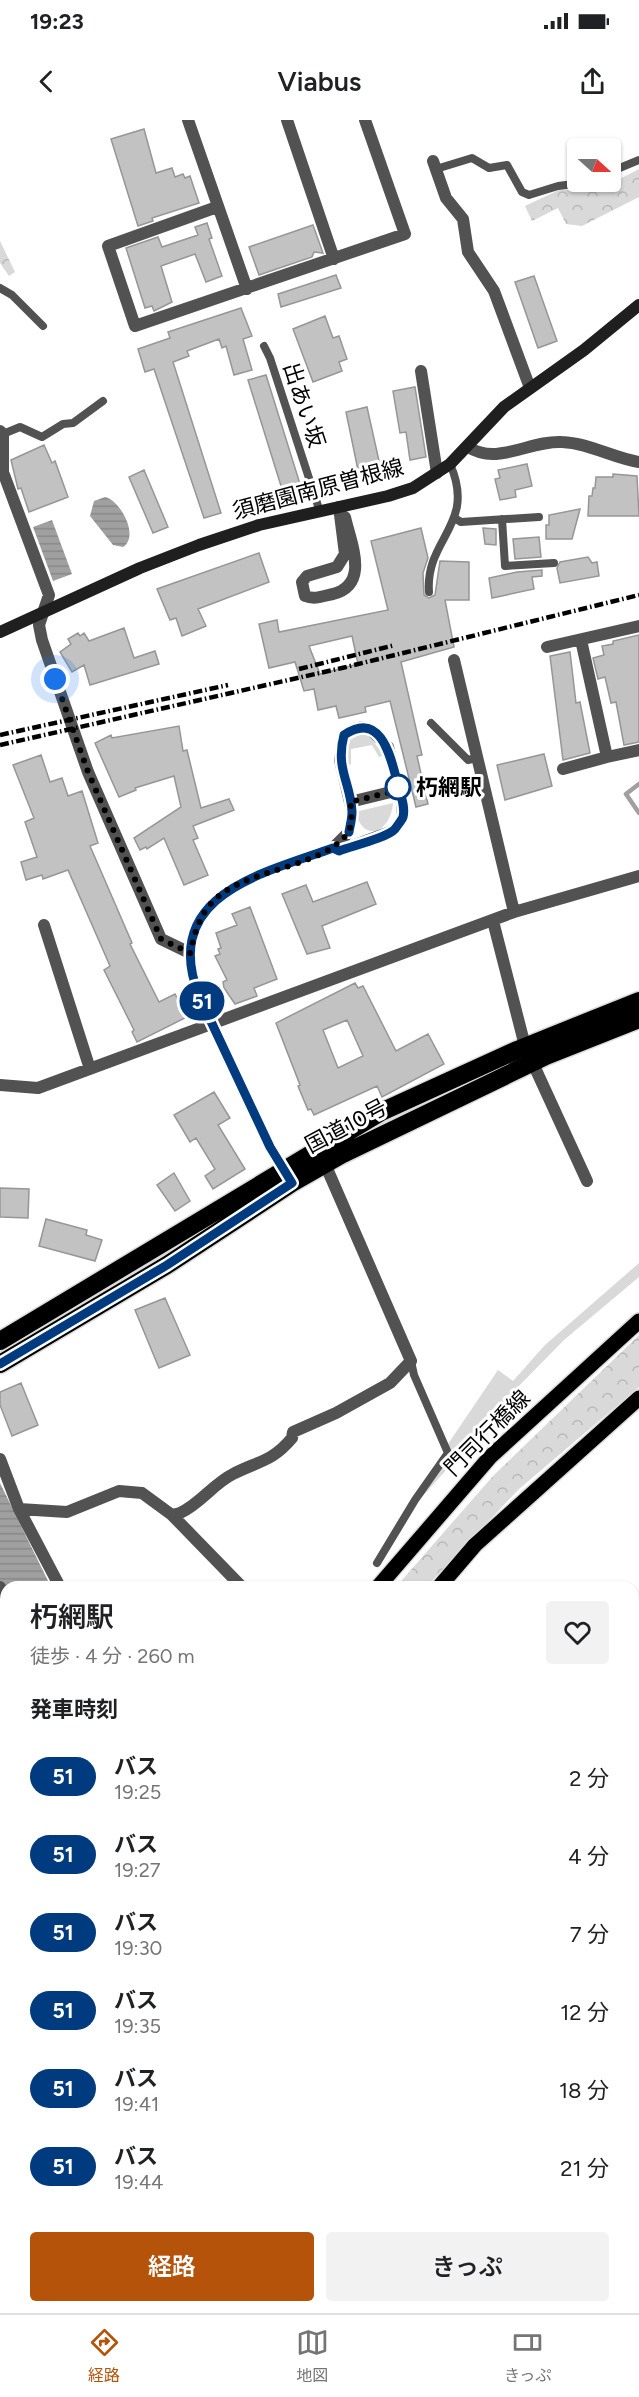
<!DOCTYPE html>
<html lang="ja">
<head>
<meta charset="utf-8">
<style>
	:root { --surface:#fff; --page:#f2f2f2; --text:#202124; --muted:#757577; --line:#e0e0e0; --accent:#b45309 }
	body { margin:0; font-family:Figtree,"Noto Sans JP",sans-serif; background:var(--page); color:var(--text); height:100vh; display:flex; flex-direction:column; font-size:22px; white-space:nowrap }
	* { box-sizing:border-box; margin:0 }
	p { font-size:20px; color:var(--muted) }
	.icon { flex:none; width:33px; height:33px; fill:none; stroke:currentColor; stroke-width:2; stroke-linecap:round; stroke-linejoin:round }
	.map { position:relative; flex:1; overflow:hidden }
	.details { position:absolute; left:0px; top:1461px; width:639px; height:732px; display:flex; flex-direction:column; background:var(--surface); border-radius:18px 18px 0 0; box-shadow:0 2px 4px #0004 }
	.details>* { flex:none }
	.badge { padding:0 12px; border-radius:20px; font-size:21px; line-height:39px }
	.needle { width:39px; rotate:111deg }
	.tools { position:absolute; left:567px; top:18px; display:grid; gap:12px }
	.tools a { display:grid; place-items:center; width:54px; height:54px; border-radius:6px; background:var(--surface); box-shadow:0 2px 4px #0004; font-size:30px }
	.you { position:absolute; width:30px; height:30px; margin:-15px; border:4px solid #fff; border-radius:50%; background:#1a73e8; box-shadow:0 0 0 9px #1a73e833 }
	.map>.badge { position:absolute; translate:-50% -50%; box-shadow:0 0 0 3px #fff }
	h2 { padding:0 30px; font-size:22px; line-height:54px }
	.round { display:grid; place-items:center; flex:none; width:63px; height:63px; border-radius:6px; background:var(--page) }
	.head { display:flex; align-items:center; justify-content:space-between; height:102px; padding:0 30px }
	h1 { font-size:28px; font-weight:600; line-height:45px }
	.primary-button { display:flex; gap:12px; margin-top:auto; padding:12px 30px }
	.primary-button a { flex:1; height:69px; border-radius:6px; background:var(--accent); color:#fff; font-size:24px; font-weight:600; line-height:69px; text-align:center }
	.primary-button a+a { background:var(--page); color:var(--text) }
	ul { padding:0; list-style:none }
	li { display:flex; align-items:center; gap:18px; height:78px; padding:0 30px }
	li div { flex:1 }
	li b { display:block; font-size:22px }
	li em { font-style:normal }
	li .badge { min-width:66px; font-weight:700; text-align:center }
	.status { display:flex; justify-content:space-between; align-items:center; height:42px; padding:0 30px; background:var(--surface); direction:ltr }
	.status svg { height:16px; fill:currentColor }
	header { display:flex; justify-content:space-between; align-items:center; height:78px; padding:0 30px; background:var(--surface); font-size:27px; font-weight:600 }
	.tabs { display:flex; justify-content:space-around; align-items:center; height:84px; border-top:2px solid var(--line); background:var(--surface); font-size:16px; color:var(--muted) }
	.tabs a { display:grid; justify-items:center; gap:3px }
	.tabs .on { color:var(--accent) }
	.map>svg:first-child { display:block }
</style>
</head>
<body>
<div class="status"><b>19:23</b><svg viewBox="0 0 49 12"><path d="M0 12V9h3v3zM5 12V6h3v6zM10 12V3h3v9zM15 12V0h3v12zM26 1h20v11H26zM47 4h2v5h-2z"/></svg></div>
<header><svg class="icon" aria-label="back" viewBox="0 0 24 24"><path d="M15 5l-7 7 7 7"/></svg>Viabus<svg class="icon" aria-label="share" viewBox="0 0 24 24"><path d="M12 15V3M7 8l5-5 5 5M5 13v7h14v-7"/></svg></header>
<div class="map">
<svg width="639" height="2193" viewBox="0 0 639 2193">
	<defs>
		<pattern id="forest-crowns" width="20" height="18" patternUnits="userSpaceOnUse" patternTransform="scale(1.5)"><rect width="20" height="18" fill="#d9d9d9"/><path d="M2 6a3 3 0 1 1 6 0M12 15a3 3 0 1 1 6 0" fill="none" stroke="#b8b8b8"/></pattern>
		<pattern id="water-rules" width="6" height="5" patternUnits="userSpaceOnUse" patternTransform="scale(1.5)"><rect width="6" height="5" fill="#a0a0a0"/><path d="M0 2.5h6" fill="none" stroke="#888"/></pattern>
	</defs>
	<rect width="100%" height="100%" fill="#fff"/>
	<path fill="#d9d9d9" d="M360,613L368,615L384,635L379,637L372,625L351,629V644L346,646L345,636L349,621Z
		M393,683C391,711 365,725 355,692Z
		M639,1143V1157L564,1220L455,1331L458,1337L421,1378L448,1324L498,1250L513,1261L545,1225Z"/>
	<path fill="url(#forest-crowns)" d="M639,49V77L582,106L566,104L558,88L532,101L525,86L561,69L582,72L610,64Z
		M0,121L15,152L9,156L0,143Z
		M639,1215V1267L519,1369L426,1467H396L493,1356Z"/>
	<path fill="url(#water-rules)" d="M105,377C120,380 140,416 123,427L113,425L90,396L94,381Z
		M52,400L72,454L53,461L33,407Z
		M0,1363L51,1467L0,1469Z
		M180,2187H220L219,2193H178Z"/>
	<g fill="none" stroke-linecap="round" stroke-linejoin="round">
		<path stroke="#a0a0a0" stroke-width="4.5" d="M639,664L626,674L639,693"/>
	</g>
	<path fill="#c2c2c2" stroke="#969696" stroke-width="1.5" fill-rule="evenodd" d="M144,9L156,53L172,48L175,57L183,54L185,58L190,56L199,83L152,98L153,101L138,106L111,19Z
		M207,103L212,118L209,119L222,156L206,162L195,134L161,146L172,182L154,191L152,186L145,188L126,128L158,117L162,127L198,115L195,107Z
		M313,105L323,133L314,132L312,137L259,155L249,127Z
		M336,155L341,168L281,187L278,174Z
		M534,156L557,221L538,228L515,162Z
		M241,188L252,216L243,219L252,250L234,255L226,226L222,228L219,219L187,231L189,236L173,242L221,393L204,398L154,249L145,252L138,229L170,218L168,212Z
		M325,196L333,218L339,216L347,239L339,242L342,251L313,262L293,209Z
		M266,255L300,364L282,369L248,260Z
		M415,267L426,337L410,340L406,312L400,313L393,271Z
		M367,287L381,350L359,355L346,292Z
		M44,325L52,343L55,341L68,377L29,392L21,368L18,369L11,340Z
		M527,344L532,366L515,370L516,377L500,380L495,359L500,358L498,350Z
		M144,350L168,407L153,413L129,357Z
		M613,354L637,356L639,396H588L589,376H592L593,368H595L596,357H613Z
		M580,389L572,419H546V405H549V395Z
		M421,408L428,438L423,453L424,475L429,478L435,475L440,441L469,442V480H445L454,527L401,542L422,635L417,636L428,684L416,687L390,581L365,587L366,592L339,598L336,586L318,590L314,569L304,571L295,542L269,548L259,504L277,500L279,512L388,490L371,421ZM352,516L358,544L320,554L309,526Z
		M483,408L496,409V425L485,424Z
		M539,417L541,437L515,439L513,419Z
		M259,433L269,462L198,489L206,506L182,516L176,498L170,500L157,469Z
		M588,437L592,443L597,442L599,456L560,463L557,448L560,442Z
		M542,450V456L532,457L534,469L492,478L489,458L517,452Z
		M124,508L134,538L155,531L159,544L90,565L84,545L72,552L60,532L71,524L68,519L78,513L80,516L84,513L89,521Z
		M639,515V622L624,625L616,582L611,583L605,557L598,559L593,538L604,535L602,526L613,524V521Z
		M570,532L576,583L580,582L590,633L563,640L550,536Z
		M179,606L183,631L187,630L201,688L229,679L234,690L193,706L198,718L193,720L208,755L184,765L164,718L147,729L146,727L140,730L134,718L181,687L174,656L135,668L136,670L119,677L95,623L111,615L112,618Z
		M544,634L552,666L505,680L497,645Z
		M41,635L50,662L62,658L68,676L82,671L98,723L90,726L132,823L130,824L159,882L175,874L187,897L137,922L132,912L134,910L104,850L110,846L68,750L43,759L42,755L26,760L21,742L37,737L25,702L34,698L13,645Z
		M367,762L376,784L322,806L330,828L307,834L282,774L306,765L313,782Z
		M250,787L277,859L254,868L257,876L235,884L224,868L223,862L227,860L215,836L220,834L218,829L221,828L216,813L237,805L232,794Z
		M355,863L358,868L363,866L396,931L428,914L444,944L382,977L377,966L314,995L311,989L308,990L298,966L300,965L276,903ZM347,900L363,936L338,948L323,910Z
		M214,972L230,998L218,1005L245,1049L213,1069L205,1056L215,1049L196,1018L190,1022L174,995Z
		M174,1053L190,1081L175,1091L157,1065Z
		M0,1068L29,1069L28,1098L0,1097Z
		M46,1099L87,1110L86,1115L102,1120L95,1141L39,1126Z
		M165,1178L190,1235L159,1248L135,1190Z
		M21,1263L38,1305L12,1316L0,1285V1272Z"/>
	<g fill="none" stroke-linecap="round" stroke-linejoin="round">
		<defs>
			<path id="primary" d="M378,1467L490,1337L639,1201
				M439,1467L475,1425L639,1278
				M32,2193L33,2187
				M79,2193L81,2187"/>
			<path id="highway" d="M0,1221L381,992L517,930L639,881
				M0,1244L167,1145L292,1063L341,1035L546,936L639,899"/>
		</defs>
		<use href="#primary" stroke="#dbdbdb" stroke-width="18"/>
		<use href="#highway" stroke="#dbdbdb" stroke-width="21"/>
		<path stroke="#525252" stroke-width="8" d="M436,49L472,38L489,48L507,45L522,72L529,75L558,66L589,62
			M610,52L639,40
			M0,168L12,175L43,206
			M264,226L270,238L319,389
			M3,314L20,307L42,317L63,304L73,303L103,281
			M456,399L461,402L539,397
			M502,399L505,446L554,443
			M429,472C425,418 477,405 450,344
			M431,603L468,640L477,638
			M377,1443L415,1380L448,1333L414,1255L411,1241"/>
		<path stroke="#525252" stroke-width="12" d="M188,0L247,169
			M287,0L334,139
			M433,41L446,78L463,99L468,132L494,171L530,268
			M217,87L108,126L135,206L405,114L365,0
			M421,251L437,353
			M0,311L3,314V352L49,475L39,505L42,520L88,652L161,819L190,833
			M468,327C498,346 530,320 562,322C589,323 613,338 639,342
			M339,387L345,434L337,447L307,456L302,462L305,476C315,480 323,476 333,474C370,464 351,424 345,397L341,395
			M581,520L607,637L639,630
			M547,527L639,506
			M454,540L514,792
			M362,607L370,609L388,627L402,682L403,697L393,711L339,731L333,728L349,712L352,691L340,640L344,615L354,609Z
			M563,649L607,637
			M350,682L399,670
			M493,801L525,926L587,1061
			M44,805L90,949
			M0,965L38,968L514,792L639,756
			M0,1339L19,1389L60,1467
			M19,1389L67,1392L119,1371L142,1373L172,1395L180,1393C200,1384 213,1364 233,1354C258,1341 272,1342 292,1318L293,1312L336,1293L390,1263L411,1241L325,1044
			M172,1395L242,1467
			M0,1467L6,1481
			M0,1705L6,1703
			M0,1942L6,1941
			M0,2107L6,2090
			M633,2143L639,2142
			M356,2187L397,2193
			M225,2193L226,2187
			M403,2193L435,2187"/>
		<path stroke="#1f1f1f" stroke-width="12" d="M0,512L140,448L199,425L259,405L388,376L413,368L450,344L504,287L584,230L639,185
			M286,1054L270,1027L199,876C160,774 261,755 333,728"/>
		<use href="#primary" stroke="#000" stroke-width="15"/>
		<use href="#highway" stroke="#000" stroke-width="18"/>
		<path stroke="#000" stroke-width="4.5" stroke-dasharray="9 3 1.5 3" stroke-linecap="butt" d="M299,549L395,525
			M0,615L228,565
			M0,625L342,548L639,475"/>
	</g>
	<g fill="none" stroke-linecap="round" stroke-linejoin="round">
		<defs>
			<path id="line" d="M0,1244L167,1145L292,1063L270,1027L199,876C160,775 261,754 333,728L339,731C352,726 387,718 395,709C397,706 402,700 403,697C406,686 399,671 397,661C390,634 380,591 344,615C335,649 351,663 352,692C352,699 350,706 349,712"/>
		</defs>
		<use href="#line" stroke="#fff" stroke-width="14"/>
		<use href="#line" stroke="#003b80" stroke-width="9"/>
		<path stroke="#000" stroke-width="6" stroke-dasharray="0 10.8" d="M55,559L88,652L161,819L190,833C195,811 201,790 219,776C253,748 322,747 347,714C353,706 352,691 350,682L399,670L398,667"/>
	</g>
	<circle fill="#fff" stroke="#003b80" stroke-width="3" cx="398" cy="667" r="12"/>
	<g text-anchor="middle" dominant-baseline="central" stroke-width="6" stroke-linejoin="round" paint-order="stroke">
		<g font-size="22" fill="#000" stroke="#fff">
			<text transform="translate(304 285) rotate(72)">出あい坂</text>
			<text transform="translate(318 369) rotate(-15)">須磨園南原曽根線</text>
			<text transform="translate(346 1006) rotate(-28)">国道10号</text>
			<text transform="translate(487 1313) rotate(-45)">門司行橋線</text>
		</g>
		<g font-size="22" font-weight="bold" fill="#000" stroke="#fff" text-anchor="start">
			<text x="416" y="667">朽網駅</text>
		</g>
	</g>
</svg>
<div class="tools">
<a><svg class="needle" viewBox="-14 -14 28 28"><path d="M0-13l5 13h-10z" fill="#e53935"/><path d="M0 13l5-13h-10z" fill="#757577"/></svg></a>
</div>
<div class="you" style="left:55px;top:559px"></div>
<b class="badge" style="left:202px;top:881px;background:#003b80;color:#fff">51</b>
<section class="details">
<div class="head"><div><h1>朽網駅</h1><p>徒歩 · 4 分 · 260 m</p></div><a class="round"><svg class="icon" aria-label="heart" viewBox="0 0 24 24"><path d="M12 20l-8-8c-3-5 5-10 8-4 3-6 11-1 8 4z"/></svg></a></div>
<h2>発車時刻</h2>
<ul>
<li><span class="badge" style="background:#003b80;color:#fff">51</span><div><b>バス</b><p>19:25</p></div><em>2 分</em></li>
<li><span class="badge" style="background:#003b80;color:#fff">51</span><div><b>バス</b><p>19:27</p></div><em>4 分</em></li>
<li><span class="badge" style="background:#003b80;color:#fff">51</span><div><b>バス</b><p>19:30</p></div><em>7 分</em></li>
<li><span class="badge" style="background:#003b80;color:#fff">51</span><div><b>バス</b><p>19:35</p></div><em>12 分</em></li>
<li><span class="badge" style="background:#003b80;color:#fff">51</span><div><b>バス</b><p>19:41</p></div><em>18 分</em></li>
<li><span class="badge" style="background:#003b80;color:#fff">51</span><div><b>バス</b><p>19:44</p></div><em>21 分</em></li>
</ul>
<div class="primary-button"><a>経路</a><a>きっぷ</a></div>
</section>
</div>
<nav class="tabs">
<a class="on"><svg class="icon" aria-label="directions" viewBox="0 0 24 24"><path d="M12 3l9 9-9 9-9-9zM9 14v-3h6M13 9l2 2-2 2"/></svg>経路</a>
<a><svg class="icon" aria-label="map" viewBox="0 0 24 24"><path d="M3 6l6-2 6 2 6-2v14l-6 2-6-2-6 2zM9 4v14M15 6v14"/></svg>地図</a>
<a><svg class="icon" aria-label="tickets" viewBox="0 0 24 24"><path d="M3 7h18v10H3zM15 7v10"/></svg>きっぷ</a>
</nav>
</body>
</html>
